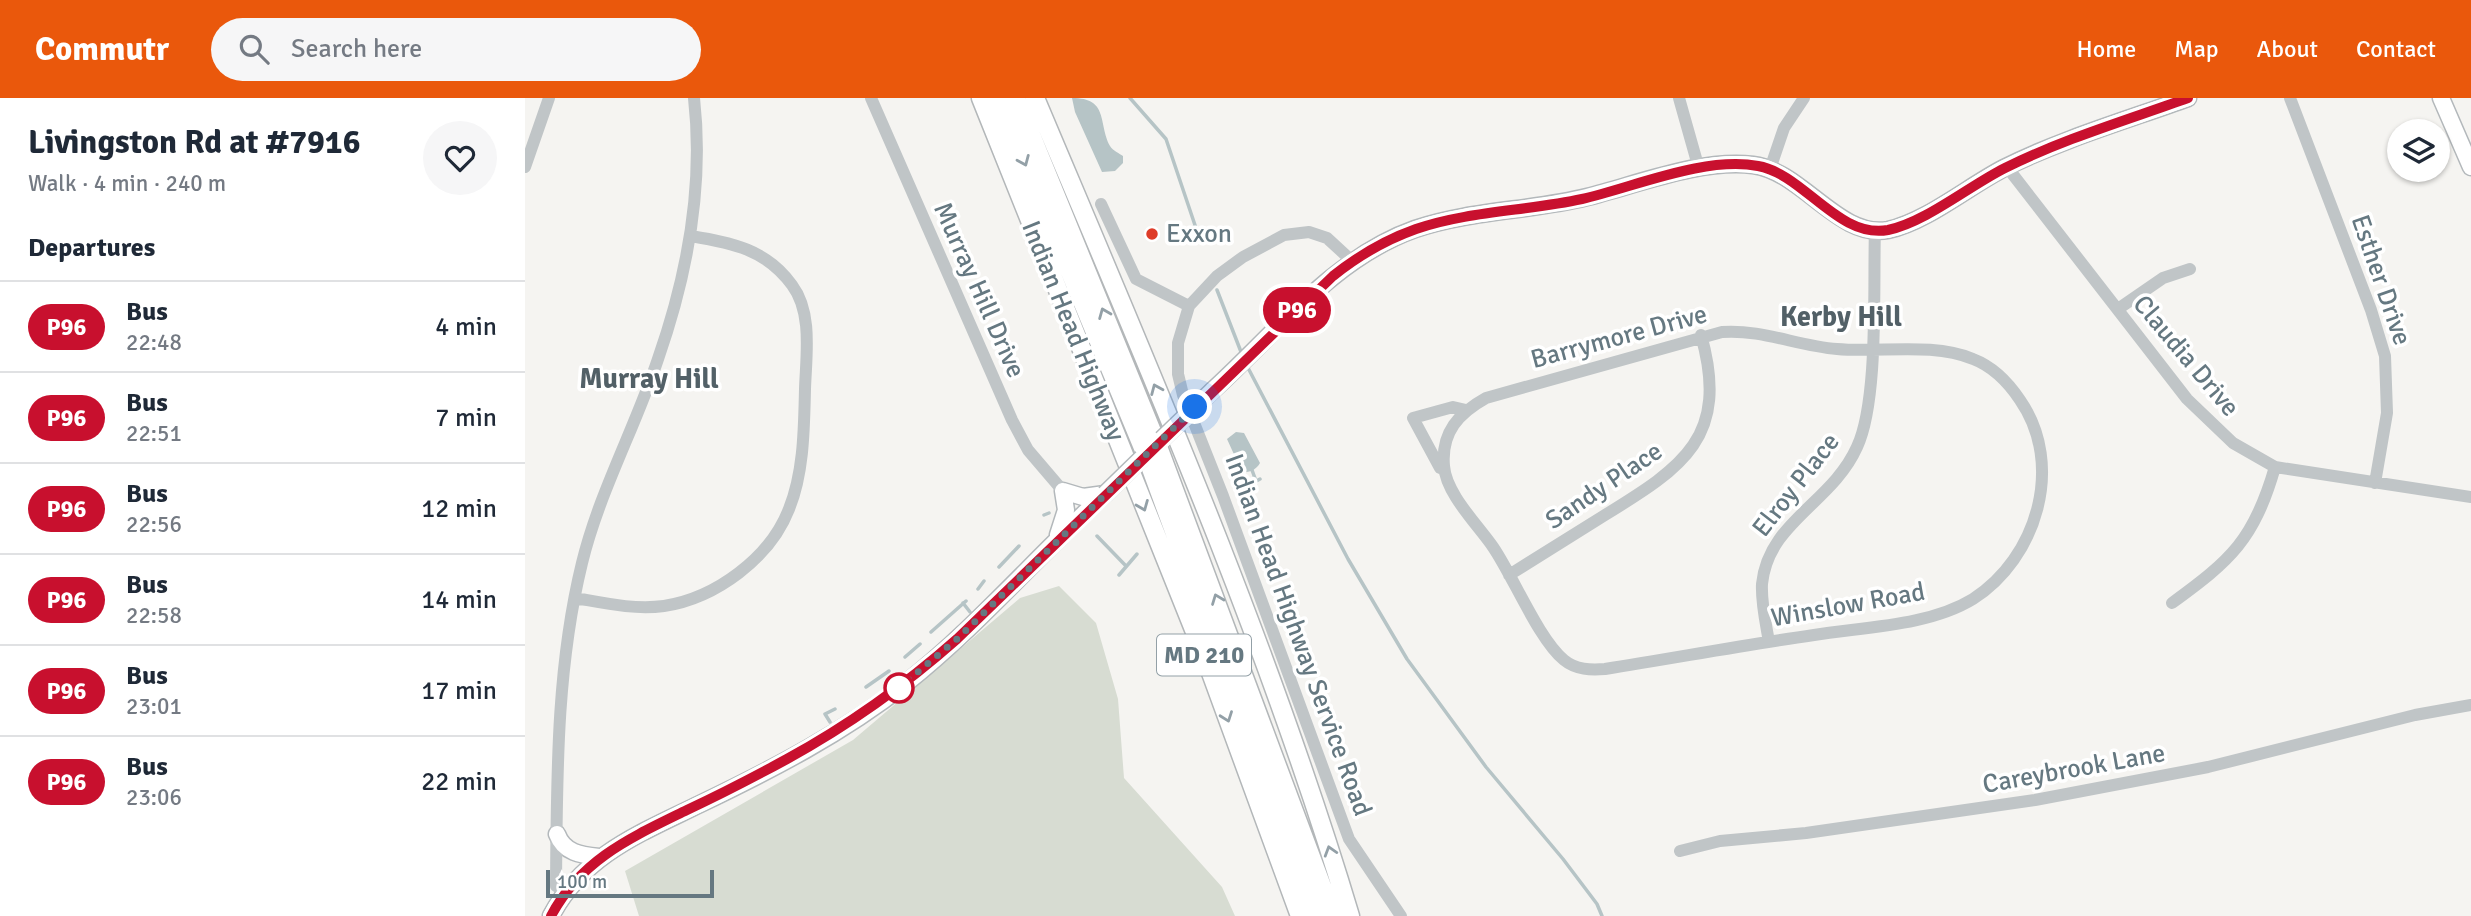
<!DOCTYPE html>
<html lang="en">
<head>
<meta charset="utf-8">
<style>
	:root { --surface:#fff; --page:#f6f6f7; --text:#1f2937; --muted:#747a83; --line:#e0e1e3; --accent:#ea580c }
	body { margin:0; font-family:Signika,sans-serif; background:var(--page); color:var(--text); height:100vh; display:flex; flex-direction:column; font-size:26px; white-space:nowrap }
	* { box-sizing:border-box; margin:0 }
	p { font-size:23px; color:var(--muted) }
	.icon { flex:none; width:38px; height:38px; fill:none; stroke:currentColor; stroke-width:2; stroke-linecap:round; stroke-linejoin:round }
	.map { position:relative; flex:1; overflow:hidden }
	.sheet { display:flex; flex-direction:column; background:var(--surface); width:525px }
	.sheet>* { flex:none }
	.badge { padding:0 14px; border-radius:23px; font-size:24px; line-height:46px }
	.buttons { position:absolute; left:1862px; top:21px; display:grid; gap:14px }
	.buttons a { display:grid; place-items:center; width:63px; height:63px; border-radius:50%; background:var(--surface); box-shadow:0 2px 5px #0004; font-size:35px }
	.scale { position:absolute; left:21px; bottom:18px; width:168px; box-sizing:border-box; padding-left:7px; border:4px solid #657881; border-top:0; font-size:19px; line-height:24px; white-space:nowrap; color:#657881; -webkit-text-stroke:5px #fff; paint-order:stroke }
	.you { position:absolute; width:35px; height:35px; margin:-18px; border:5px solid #fff; border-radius:50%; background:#1a73e8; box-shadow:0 0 0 10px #1a73e833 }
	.map>.badge { position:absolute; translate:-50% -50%; box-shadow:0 0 0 4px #fff }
	h2 { padding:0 28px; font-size:26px; line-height:63px }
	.round { display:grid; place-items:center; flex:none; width:74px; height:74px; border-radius:37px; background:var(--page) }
	.head { display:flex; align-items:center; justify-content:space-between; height:119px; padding:0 28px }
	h1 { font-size:33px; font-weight:700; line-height:52px }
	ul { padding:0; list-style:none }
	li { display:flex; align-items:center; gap:21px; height:91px; padding:0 28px; border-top:2px solid var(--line) }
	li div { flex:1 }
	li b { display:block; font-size:26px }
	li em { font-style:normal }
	li .badge { min-width:77px; font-weight:700; text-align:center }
	header { display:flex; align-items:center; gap:42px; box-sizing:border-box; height:98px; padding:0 35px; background:var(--accent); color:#fff }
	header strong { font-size:33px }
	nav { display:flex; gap:38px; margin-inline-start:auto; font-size:24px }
	.search { width:490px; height:63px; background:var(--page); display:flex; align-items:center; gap:18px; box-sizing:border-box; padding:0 24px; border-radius:38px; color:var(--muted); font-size:26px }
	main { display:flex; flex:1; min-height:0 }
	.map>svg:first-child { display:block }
</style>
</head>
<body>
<header>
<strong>Commutr</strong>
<div class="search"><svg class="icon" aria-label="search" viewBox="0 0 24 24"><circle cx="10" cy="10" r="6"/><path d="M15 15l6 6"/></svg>Search here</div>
<nav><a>Home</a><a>Map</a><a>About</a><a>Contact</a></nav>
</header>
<main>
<section class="sheet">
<div class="head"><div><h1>Livingston Rd at #7916</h1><p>Walk · 4 min · 240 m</p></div><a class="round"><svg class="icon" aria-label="heart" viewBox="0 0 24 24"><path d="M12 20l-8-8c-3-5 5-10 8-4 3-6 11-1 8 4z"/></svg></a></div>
<h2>Departures</h2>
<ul>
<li><span class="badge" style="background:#c8102e;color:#fff">P96</span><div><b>Bus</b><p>22:48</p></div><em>4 min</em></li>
<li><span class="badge" style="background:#c8102e;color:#fff">P96</span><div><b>Bus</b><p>22:51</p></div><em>7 min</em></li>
<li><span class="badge" style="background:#c8102e;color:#fff">P96</span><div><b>Bus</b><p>22:56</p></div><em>12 min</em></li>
<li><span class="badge" style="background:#c8102e;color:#fff">P96</span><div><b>Bus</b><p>22:58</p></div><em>14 min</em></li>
<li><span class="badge" style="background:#c8102e;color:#fff">P96</span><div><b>Bus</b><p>23:01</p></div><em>17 min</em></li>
<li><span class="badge" style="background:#c8102e;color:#fff">P96</span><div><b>Bus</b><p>23:06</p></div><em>22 min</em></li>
</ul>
</section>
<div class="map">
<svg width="1946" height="818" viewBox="0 0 1946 818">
	<rect width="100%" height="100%" fill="#f5f4f1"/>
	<path fill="#d7dcd2" d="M534,488L571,525L593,601L599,680L697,789L710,818H114L100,773L328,642L495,500Z"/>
	<path fill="#b6c4c6" d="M547,0C584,0 573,25 585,48C588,53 594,55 598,58V65L590,73L577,74L550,14Z
		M711,334L719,335L735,365C731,372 724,375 717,374L702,341Z"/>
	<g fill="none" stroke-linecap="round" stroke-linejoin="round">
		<path stroke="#b6c4c6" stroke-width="3.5" d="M605,0L641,41L675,142
			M692,192L718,259
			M721,266L823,461L882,561L961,669L1038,761L1072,806L1077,818
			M727,372L731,383
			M724,387L735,381
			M519,417L524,415
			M572,438L601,468
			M474,469L494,448
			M594,477L612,456
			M453,491L459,483
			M438,505L445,514
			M406,534L441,503
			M380,559L395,546
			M341,589L364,573
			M305,624L300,616L310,611"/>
		<defs>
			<path id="major" d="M1916,0L1946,69
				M687,293C750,236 808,160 890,131C946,112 1006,113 1062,99C1114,86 1174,61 1228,67C1277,73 1314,141 1363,132C1401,124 1444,88 1479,70C1537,41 1602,22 1663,0
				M538,393L558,399L580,396
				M533,437L541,412L538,393
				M32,736C39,755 56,757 74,759
				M26,818C58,757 116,735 175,706C246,672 318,635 380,586C452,529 512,458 580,396"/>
			<path id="highway" d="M456,0L682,564L775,818
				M473,0L621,357L791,818
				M491,0L632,346L808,818
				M510,0C623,268 741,538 825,818"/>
		</defs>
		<use href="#major" stroke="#b3b8bb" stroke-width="19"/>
		<use href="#highway" stroke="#b3b7b9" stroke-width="21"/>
		<path stroke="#c0c5c7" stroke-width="12" d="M346,0L487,322L503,352L538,393
			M1154,0L1174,71
			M1765,0L1846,212L1860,258L1862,315L1850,385
			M0,69L24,0
			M1482,69L1662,301L1708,345L1750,369L1946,399
			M1245,71L1259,30L1279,0
			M576,106L611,181L664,208
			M827,163L802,140L784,134L759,137L718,159L692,178L664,208L653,245V276L658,297L698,398L824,741L876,818
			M1593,211L1638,180L1665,171
			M1197,234C1236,231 1273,248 1312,251C1355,255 1407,244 1448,261C1469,269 1483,284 1495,302C1540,367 1512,460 1448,501C1404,528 1339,529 1289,537C1219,547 1150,560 1080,571C1066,572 1051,572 1039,562C1014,542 988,478 968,449C953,427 921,396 919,368C916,334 934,315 961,300Z
			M919,371L915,370L888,320L928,309L941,312
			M984,477C1016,457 1048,437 1080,417C1158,369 1205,339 1176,237
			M50,500C79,505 109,512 139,508C191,500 245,460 264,411C279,374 279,330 280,291C281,258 288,215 267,187C241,151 207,145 166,138
			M1647,505C1706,462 1729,442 1750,369
			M1244,544C1241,526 1236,505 1237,486C1243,424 1307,405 1332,349C1354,302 1348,187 1350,131
			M1155,753L1195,743L1281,735L1510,702L1683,669L1890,617L1946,607
			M40,793L31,788C32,680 31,571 57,465C74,395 110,330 133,261C162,178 179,88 169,0"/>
		<use href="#major" stroke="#fff" stroke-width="16"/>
		<use href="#highway" stroke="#fff" stroke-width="18"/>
		<defs>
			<path id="major-bridge" d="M637,341L687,293
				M580,396L617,360"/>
		</defs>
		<use href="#major-bridge" stroke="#b3b8bb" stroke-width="19" stroke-linecap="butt"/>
		<use href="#major-bridge" stroke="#fff" stroke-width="16"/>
	</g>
	<defs><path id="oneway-chevron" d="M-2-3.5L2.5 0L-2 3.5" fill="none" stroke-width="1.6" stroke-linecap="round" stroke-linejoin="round" transform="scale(1.75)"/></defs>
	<g stroke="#93a0a7">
		<use href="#oneway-chevron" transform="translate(499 63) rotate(67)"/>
		<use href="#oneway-chevron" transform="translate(579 215) rotate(-112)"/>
		<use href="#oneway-chevron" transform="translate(631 291) rotate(-113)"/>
		<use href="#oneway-chevron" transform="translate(618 408) rotate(68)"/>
		<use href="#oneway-chevron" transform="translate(692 501) rotate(-111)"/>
		<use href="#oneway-chevron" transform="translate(702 619) rotate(70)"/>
		<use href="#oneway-chevron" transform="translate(805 753) rotate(-107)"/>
	</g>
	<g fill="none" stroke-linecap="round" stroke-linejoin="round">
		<defs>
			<path id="line" d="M26,818C56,761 107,739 162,712C196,696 229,679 262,661C324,627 379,588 432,541L808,178C833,158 860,142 891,131C943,113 1002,113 1057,101C1109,89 1180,58 1233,68C1279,76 1313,141 1363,132C1401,124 1444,88 1480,70C1538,41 1602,22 1663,0"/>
		</defs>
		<use href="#line" stroke="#fff" stroke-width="16"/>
		<use href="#line" stroke="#c8102e" stroke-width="10"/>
		<path stroke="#657881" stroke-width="7" stroke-dasharray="0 12.6" d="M374,590L432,541L670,309"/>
	</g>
	<circle fill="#de3c28" stroke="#fff" stroke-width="2.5" cx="627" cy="136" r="7"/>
	<circle fill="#fff" stroke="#c8102e" stroke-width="3.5" cx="374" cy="590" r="14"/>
	<g text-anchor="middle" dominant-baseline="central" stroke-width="7" stroke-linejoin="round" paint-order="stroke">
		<rect fill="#fff" stroke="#93a0a7" stroke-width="2" x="632" y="536.5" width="94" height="41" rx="5"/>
		<g font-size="24" font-weight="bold" fill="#657881">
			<text x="679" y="557">MD 210</text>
		</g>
		<g font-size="26" fill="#657881" stroke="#fff" text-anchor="start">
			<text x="641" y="136">Exxon</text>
		</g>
		<g font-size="26" fill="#657881" stroke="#fff">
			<text transform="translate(1856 182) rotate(71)">Esther Drive</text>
			<text transform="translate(454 192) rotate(66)">Murray Hill Drive</text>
			<text transform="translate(548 233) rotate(68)">Indian Head Highway</text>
			<text transform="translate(1094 239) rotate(-15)">Barrymore Drive</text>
			<text transform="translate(1661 258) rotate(50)">Claudia Drive</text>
			<text transform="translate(1271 387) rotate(-52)">Elroy Place</text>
			<text transform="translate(1079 388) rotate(-34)">Sandy Place</text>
			<text transform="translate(1323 507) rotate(-10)">Winslow Road</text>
			<text transform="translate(773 537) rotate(70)">Indian Head Highway Service Road</text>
			<text transform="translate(1549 671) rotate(-10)">Careybrook Lane</text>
		</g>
		<g font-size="28" font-weight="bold" fill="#526067" stroke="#fff">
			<text x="1316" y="219">Kerby Hill</text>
			<text x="124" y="281">Murray Hill</text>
		</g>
	</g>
</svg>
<div class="buttons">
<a><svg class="icon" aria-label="layers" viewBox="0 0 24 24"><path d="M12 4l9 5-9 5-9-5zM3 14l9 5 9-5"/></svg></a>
</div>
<div class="scale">100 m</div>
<div class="you" style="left:670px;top:309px"></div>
<b class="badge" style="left:772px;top:212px;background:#c8102e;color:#fff">P96</b>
</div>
</main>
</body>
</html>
